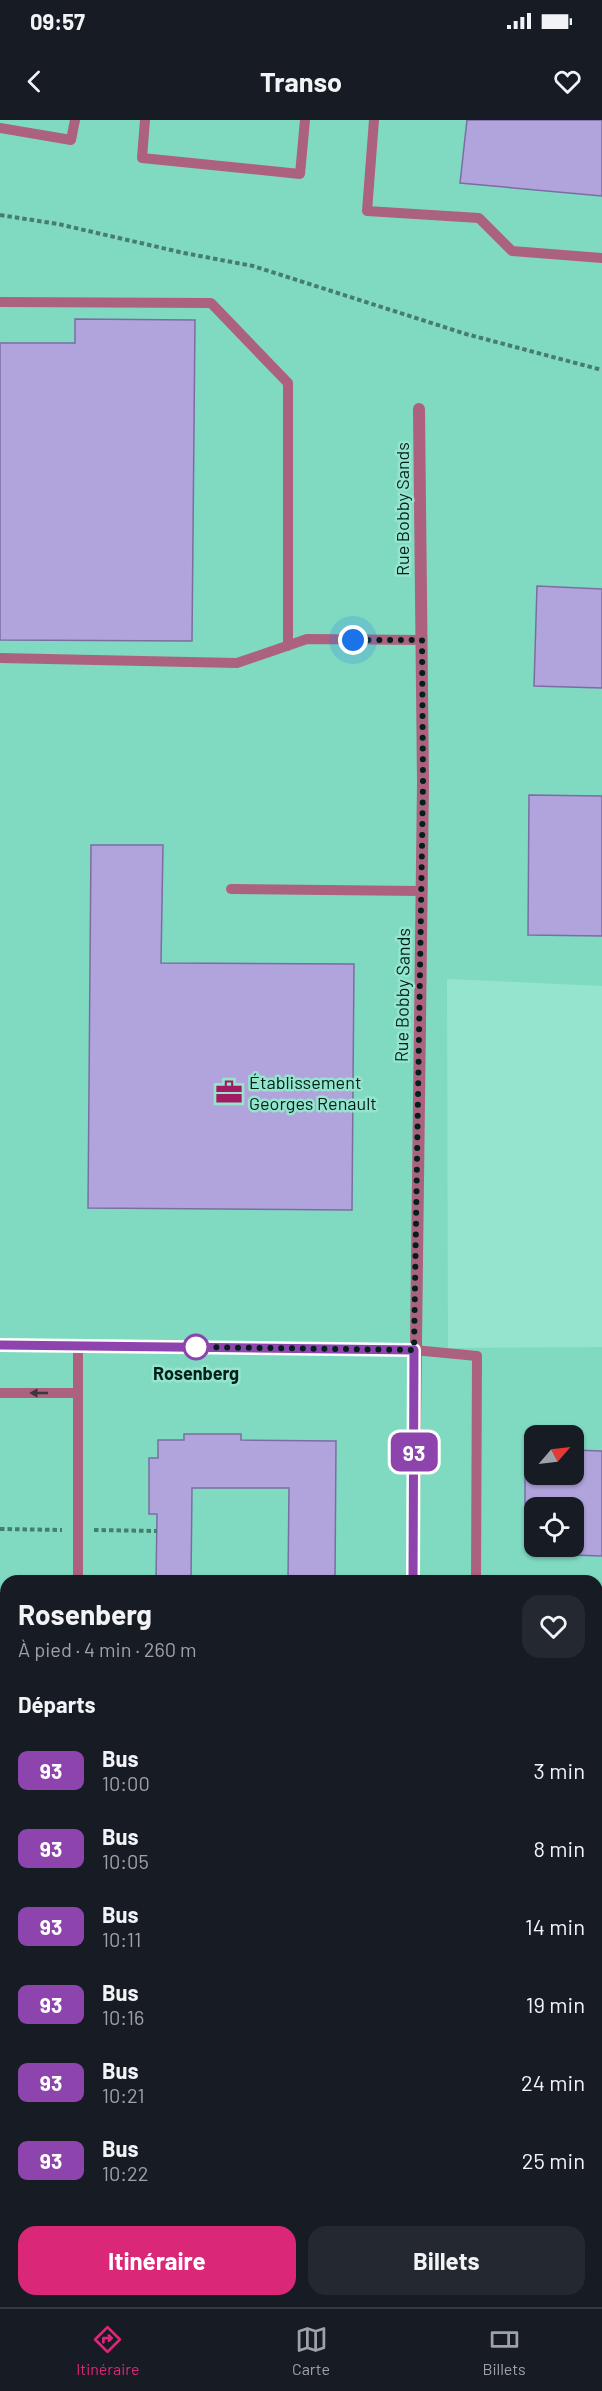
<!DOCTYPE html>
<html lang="fr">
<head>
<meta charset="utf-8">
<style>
	:root { --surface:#171b24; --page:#242831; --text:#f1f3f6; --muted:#9ea1a6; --line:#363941; --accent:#db2777 }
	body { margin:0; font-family:Barlow,sans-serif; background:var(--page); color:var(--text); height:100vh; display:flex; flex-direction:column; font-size:22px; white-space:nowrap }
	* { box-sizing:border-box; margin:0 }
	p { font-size:20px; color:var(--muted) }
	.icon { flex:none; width:33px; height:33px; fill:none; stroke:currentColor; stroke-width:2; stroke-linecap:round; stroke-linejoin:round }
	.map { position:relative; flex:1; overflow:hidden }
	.drawer { position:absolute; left:0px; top:1455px; width:603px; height:732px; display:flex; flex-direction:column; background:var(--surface); border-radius:18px 18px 0 0; box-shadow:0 2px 4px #0004 }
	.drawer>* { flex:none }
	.badge { padding:0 12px; border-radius:9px; font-size:21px; line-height:39px }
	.needle { width:39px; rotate:62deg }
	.tools { position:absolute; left:524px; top:1305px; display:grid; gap:12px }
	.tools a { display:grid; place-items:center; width:60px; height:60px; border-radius:12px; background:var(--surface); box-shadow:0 2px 4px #0004; font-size:30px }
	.you { position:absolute; width:30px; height:30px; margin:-15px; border:4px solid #fff; border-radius:50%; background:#1a73e8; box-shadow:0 0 0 9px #1a73e833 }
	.map>.badge { position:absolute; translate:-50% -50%; box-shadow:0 0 0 3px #fff }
	h2 { padding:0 18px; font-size:22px; line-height:54px }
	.round { display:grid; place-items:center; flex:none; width:63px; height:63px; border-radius:18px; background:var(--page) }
	.summary { display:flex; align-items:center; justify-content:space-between; height:102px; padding:0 18px }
	h1 { font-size:28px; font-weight:700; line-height:45px }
	.primary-button { display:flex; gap:12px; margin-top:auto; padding:12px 18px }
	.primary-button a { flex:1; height:69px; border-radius:18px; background:var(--accent); color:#fff; font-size:24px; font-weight:700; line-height:69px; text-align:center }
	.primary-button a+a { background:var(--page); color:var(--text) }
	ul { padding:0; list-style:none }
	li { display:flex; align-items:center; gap:18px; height:78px; padding:0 18px }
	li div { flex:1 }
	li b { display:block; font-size:22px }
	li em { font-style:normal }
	li .badge { min-width:66px; font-weight:700; text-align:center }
	.status { display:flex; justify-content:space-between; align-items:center; height:42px; padding:0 30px; background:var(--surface); direction:ltr }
	.status svg { height:16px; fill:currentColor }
	header { display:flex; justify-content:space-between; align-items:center; height:78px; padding:0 18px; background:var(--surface); font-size:27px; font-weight:700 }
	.dock { display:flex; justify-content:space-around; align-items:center; height:84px; border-top:2px solid var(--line); background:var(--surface); font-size:16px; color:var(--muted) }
	.dock a { display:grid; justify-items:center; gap:3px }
	.dock .selected { color:var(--accent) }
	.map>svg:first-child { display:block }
</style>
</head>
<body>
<div class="status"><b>09:57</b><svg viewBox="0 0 49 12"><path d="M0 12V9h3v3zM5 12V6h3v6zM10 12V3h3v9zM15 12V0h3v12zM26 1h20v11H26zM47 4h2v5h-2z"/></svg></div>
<header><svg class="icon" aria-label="back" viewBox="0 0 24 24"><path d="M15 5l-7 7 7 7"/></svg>Transo<svg class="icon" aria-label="heart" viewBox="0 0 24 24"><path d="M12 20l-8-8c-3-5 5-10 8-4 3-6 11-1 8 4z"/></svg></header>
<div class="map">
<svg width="602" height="2187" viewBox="0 0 602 2187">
	<rect width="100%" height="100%" fill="#95e4ce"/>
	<path fill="#80dac2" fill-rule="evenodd" d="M0,0H602V866L447,859L448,1228L602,1227V2187H0ZM534,1316H573V1354H534ZM534,1388H573V1426H534ZM6,1461H597V2181H6Z"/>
	<path fill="#1498d1" stroke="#0e749a" stroke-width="1.5" d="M330,2181H372V2187H330Z"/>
	<path fill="#b1a4dd" stroke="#7b6da3" stroke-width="1.5" d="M467,0H602V76L460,63Z
		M75,199L195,200L192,521L0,520V223H75Z
		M537,466L602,469V568L534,566Z
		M529,675L602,676V816L528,815Z
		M91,725H163L161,843L354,844L352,1090L88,1088Z
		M184,1314H241V1320L336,1321L335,1461H288L289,1368H192L191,1461H156L157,1394H149V1338H158V1320H184Z
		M573,1330L602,1331V1436L573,1435V1388H525V1354H573Z"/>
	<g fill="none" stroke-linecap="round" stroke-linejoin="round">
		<path stroke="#477d6f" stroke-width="4" stroke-dasharray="4.5 3" stroke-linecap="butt" d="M0,95L58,104L184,133L253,146L466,214L602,250
			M0,1409L62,1410
			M94,1410L157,1411"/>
		<path stroke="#ac627f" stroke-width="10" d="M145,0L142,38L300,54L305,0
			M374,0L367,91L479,98L512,131L602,138
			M0,8L71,20L75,0
			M0,182L211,183L288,263V526
			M0,538L237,543L307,519L421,520
			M231,769L421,771
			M78,1226V1461
			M414,1230L477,1236L476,1461
			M0,1273H78
			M0,1526H6
			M0,1694H6
			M0,1870H6
			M106,2187V2181
			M290,2187V2181
			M473,2187V2181"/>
		<path stroke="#ac627f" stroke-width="12" d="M0,1225L414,1230
			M413,1461L423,663L419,289
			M408,2187V2181"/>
	</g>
	<defs><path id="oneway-solid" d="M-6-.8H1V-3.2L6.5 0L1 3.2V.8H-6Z" transform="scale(1.5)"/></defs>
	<use fill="#3c373d" href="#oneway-solid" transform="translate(39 1273) rotate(180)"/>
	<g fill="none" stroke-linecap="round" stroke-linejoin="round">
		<defs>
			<path id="line" d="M0,1225L414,1230L413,1461"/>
		</defs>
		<use href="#line" stroke="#fff" stroke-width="14"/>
		<use href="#line" stroke="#8e44ad" stroke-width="9"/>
		<path stroke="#002019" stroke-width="6" stroke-dasharray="0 10.8" d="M196,1227H190L414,1230L423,663L422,520H353"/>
	</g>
	<defs>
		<symbol id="office-bare" viewBox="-9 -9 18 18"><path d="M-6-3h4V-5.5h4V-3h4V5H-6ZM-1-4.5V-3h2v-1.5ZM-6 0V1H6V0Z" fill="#a41a62" stroke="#95e4ce" stroke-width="2.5" paint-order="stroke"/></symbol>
	</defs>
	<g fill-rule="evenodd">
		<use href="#office-bare" x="210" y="953" width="38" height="38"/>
	</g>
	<circle fill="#fff" stroke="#8e44ad" stroke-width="3" cx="196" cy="1227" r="12"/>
	<g text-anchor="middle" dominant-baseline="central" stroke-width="5" stroke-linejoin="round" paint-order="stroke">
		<g font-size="18" fill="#002019" stroke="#95e4ce">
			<text transform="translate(402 389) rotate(-90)">Rue Bobby Sands</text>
			<text transform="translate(402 875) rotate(-89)">Rue Bobby Sands</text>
		</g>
		<g font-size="18" fill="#002019" stroke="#95e4ce" text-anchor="start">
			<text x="249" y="962">Établissement<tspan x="249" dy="21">Georges Renault</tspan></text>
		</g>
		<g font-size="18" font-weight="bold" fill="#002019" stroke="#95e4ce">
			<text x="196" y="1253">Rosenberg</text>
		</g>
	</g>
</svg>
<div class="tools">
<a><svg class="needle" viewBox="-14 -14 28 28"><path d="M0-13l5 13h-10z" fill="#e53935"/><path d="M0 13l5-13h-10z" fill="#9ea1a6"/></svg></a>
<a><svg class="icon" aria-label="locate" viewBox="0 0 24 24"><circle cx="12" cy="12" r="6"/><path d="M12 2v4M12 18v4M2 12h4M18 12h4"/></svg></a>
</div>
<div class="you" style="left:353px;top:520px"></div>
<b class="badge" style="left:414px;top:1332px;background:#8e44ad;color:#fff">93</b>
<section class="drawer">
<div class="summary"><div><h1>Rosenberg</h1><p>À pied · 4 min · 260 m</p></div><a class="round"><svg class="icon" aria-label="heart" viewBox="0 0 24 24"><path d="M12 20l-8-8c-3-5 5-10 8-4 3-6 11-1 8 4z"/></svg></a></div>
<h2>Départs</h2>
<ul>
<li><span class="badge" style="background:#8e44ad;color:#fff">93</span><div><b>Bus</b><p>10:00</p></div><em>3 min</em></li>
<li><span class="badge" style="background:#8e44ad;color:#fff">93</span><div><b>Bus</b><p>10:05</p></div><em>8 min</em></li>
<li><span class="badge" style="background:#8e44ad;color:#fff">93</span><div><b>Bus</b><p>10:11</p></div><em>14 min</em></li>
<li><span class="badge" style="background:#8e44ad;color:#fff">93</span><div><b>Bus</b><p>10:16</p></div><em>19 min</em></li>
<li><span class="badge" style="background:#8e44ad;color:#fff">93</span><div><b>Bus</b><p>10:21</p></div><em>24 min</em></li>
<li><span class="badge" style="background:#8e44ad;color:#fff">93</span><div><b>Bus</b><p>10:22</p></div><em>25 min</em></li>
</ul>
<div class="primary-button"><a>Itinéraire</a><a>Billets</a></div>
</section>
</div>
<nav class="dock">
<a class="selected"><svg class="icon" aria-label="directions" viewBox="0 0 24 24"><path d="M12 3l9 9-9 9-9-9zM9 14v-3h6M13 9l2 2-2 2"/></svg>Itinéraire</a>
<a><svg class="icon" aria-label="map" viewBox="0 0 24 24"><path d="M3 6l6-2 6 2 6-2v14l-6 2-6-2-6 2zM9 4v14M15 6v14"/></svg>Carte</a>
<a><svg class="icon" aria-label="tickets" viewBox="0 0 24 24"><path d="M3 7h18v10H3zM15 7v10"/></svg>Billets</a>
</nav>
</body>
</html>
